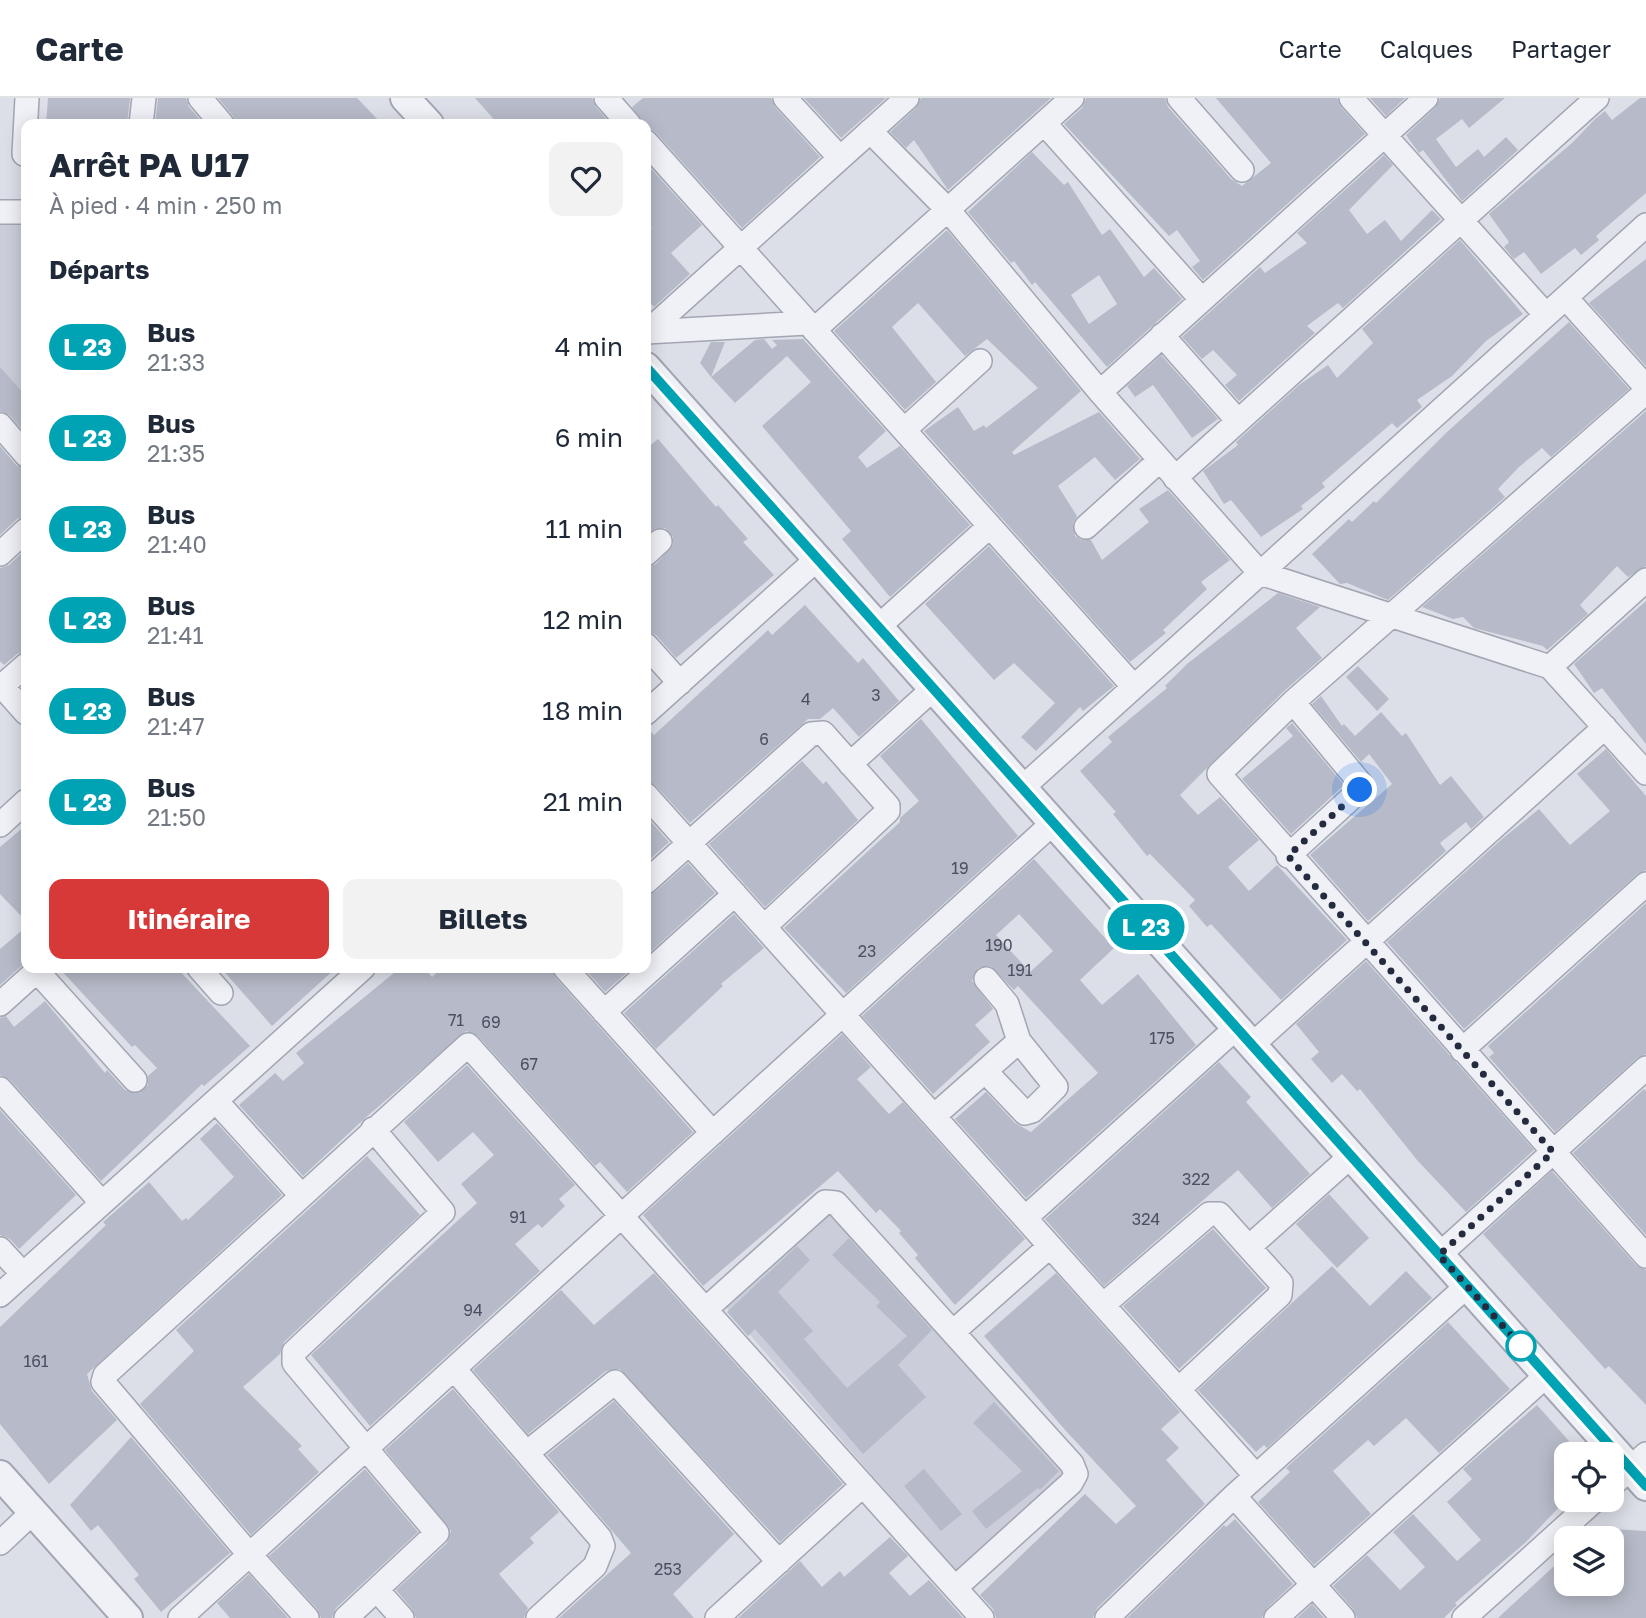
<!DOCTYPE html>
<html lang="fr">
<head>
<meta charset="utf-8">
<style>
	:root { --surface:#fff; --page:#f2f2f3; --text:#1f2937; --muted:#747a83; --line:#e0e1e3; --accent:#d73838 }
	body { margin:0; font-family:"Golos Text",sans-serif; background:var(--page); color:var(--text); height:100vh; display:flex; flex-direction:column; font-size:26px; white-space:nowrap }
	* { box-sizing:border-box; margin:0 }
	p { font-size:23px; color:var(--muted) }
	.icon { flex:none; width:38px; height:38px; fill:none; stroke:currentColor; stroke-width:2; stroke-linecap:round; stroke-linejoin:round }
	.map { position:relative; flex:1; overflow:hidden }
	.sheet { position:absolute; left:21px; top:21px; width:630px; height:854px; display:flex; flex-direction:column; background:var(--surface); border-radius:14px; box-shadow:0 4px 18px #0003 }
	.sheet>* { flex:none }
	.badge { padding:0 14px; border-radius:23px; font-size:24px; line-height:46px }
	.tools { position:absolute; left:1554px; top:1344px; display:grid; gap:14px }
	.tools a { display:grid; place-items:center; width:70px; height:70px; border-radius:14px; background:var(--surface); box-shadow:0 4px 18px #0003; font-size:35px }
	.you { position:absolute; width:35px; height:35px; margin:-18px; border:5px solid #fff; border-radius:50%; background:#1a73e8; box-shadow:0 0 0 10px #1a73e833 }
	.map>.badge { position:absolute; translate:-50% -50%; box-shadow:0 0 0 4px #fff }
	h2 { padding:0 28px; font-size:26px; line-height:63px }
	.round { display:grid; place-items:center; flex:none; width:74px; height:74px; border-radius:14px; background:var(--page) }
	.headline { display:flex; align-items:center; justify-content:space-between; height:119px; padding:0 28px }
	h1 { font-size:33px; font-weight:700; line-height:52px }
	.cta { display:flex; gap:14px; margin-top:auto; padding:14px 28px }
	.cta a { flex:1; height:80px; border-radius:14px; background:var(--accent); color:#fff; font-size:28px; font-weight:700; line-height:80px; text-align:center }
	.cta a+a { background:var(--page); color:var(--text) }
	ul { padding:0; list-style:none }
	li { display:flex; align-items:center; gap:21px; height:91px; padding:0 28px }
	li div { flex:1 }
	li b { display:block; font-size:26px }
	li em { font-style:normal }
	li .badge { min-width:77px; font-weight:700; text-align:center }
	header { display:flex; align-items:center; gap:42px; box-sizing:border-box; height:98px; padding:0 35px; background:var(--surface); border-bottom:2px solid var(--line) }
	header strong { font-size:33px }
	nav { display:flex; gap:38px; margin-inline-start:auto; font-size:24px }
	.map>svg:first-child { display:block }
</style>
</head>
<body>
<header>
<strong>Carte</strong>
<nav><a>Carte</a><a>Calques</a><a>Partager</a></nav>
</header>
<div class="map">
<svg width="1646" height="1520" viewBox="0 0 1646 1520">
	<rect width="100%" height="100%" fill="#dddfe8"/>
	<path fill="#cbceda" d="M0,122L26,123V345L0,315Z
		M830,1110L1064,1374L958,1476L724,1207Z"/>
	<path fill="#b7bac8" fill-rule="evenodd" d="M48,0H130L127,26H46Z
		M158,0H186L189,9L204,26H155Z
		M218,0H357L382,26H236L233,18Z
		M475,0H592L596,9L611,26H498Z
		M643,0H771L775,9L820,59L742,130L656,35L643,26L632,9Z
		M804,0H886L841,40Z
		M921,0H1051L948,92L914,42L906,50L890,34L916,10Z
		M1086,0H1165L1168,9L1207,53L1231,81L1242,88L1271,65L1216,0H1337L1341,9L1365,36L1203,182L1192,169L1200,163L1177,132L1169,138L1064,26L1082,10Z
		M1370,0H1405L1386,18Z
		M1440,0H1505L1469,30L1462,21L1436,41L1456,69L1478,51L1484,59L1506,39L1518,52L1462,103L1423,52L1419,55L1406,37L1435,10Z
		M1640,0H1646V95L1596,138L1599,142L1581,157L1575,150L1541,176L1524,154L1514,161L1504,149L1509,144L1489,116L1572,45L1595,21L1605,13L1612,22Z
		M1032,54L1064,87L1068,84L1102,137L1110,131L1144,179L1154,170L1182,201L1107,269L1035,184L1032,187L1014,163L1011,165L968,114ZM1099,177L1117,206L1089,226L1071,197Z
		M1384,57L1393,67L1349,112L1367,136L1385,122L1401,143L1432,112L1441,121L1343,210L1338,205L1307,228L1315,235L1239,303L1225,287L1237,277L1213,252L1202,261L1182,239L1260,169L1265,175L1307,145L1297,135Z
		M646,65L702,127L671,155L690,176L654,209L646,200V136L652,130L646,123Z
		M947,132L1081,293L1012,354L1014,357L1099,314L1140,361L1115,382L1095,359L1058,388L1077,418L1073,425L1075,438L1082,442H1091L1102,462L1149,424L1139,411L1168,392L1230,462L1201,484L1207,491L1163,532L1166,535L1130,564L924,333L958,309L974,333L984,327L986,330L1038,290L987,241L965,258L918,205L892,229L936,284L905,312L834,233Z
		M1460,142L1523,216L1486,243L1452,278L1417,302L1422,309L1397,330L1392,325L1322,385L1325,389L1301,408L1303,411L1261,439L1231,402L1224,406L1203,373L1238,347L1236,344L1299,287L1328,267L1337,280L1373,245L1362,231Z
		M1646,161V268L1589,205Z
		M1569,224L1629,291L1551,359L1542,350L1519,369L1498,391L1505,399L1388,502L1347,485L1340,486L1312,456L1349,421L1352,424L1374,403L1376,405L1446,335Z
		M764,241L772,251L777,247L772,242L803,241L886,333L858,359L867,370L900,348L970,427L890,499L842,441L851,433L762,328L811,284L787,258L735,305L711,279L755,242Z
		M711,244H725L711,279L700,265Z
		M1161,257L1218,321L1192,340L1153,287L1135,299L1127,288Z
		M0,269L26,298V336L10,317L0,313Z
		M1646,313V468L1628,479L1617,468L1580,507L1588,516L1547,552L1543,548L1474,530L1463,519L1453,521L1422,509Z
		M658,341L716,409L718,407L748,441L743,444L774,477L676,560L656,537L646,533V470L656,466L673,446V439L665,430H656L646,437V351Z
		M0,348L16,367L26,371V418L17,421L0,437Z
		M989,448L1114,588L1083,613L1080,609L1036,653L1021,639L1055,605L1014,565L994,582L925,506Z
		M26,451V553L17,556L4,567L0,563V470L9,467Z
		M1278,495L1320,509L1296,530L1322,560L1283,594L1180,697L1198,717L1220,699L1259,742L1228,769L1249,793L1277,767L1347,842L1281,902L1211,826L1207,829L1189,808L1195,802L1150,756L1147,758L1113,716L1116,714L1080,673L1112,644L1108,639L1167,590L1165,588L1187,566Z
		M1646,503V646L1602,590L1594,595L1574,566Z
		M805,507L858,565L863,560L899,603L859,639L833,610L820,621H808L690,725L656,688L646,683V629L654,637L768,532L772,537Z
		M1358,568L1389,601L1377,613L1346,579Z
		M1321,598L1342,628L1344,626L1355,638L1381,614L1402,638L1406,635L1440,687L1451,678L1484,719L1471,731L1466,724L1440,745L1446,753L1368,823L1310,757L1392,686L1369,656L1361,664L1312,606Z
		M921,621L1018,738L846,895L784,830L900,724V720L919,703L880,658Z
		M1292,625L1344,687L1291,736L1242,681L1293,638L1286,630Z
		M1606,651L1646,698V772L1637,776L1464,931L1387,844L1502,741L1539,711L1570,747L1610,713L1577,676Z
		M802,663L823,686L826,683L858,722L765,809L709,746Z
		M646,718L669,744L646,765Z
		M26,727V823L0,796V749Z
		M1034,761L1114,850L1080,882L1102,907L1138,876L1196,947L1026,1100L955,1021L986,994L1015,1025L1031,1034L1098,975L1018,888L1014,892L990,868L978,870L972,883L993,911L975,927L990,944L933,996L862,918ZM1019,816L1053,853L1030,874L996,837Z
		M688,765L715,795L646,858V798L655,794Z
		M1646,805V956L1637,960L1555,1034L1489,959L1494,955L1488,948Z
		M734,816L764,850L721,886L723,888L656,951L624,915Z
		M26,829V864L0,887V851Z
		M1366,863L1534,1052L1466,1114L1417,1062L1360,991L1357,993L1342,976L1332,985L1311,961L1319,954L1296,926Z
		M59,870H177L250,948L204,988L202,986L101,1083L10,982L0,977V920L6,918L14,929L45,903L105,975L107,972L125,992L139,995L148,987V978L157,970L135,947L132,949Z
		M221,870H336L272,928Z
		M400,870H424L432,879L442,870H551L555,879L693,1034L627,1094L600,1064L595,1068L478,938L466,933L364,1021L303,1078L239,1007L275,975L283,983L304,965L296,955Z
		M584,870H632L605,894Z
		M842,936L871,969L857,981L889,1016L903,1004L1025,1141L955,1207L915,1160L918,1157L899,1135L901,1133L880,1111L876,1115L838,1073L703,1188L643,1117Z
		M1219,964L1251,999L1246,1004L1310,1076L1272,1110L1238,1072L1104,1188L1045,1121Z
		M467,967L575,1087L559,1101L565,1108L542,1130L538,1126L515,1146L540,1173L370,1328L311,1257L477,1105L461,1086L494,1057L473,1034L438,1064L404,1024Z
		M1644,991L1646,993V1137L1573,1055Z
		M0,1012L76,1097L19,1151L10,1141L0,1137Z
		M217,1025L282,1097L87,1276L92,1293L117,1322L49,1386L0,1326V1229L106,1127L103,1124L149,1084L182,1123L186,1120L188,1122L234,1079L200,1041Z
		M367,1058L420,1117L284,1244L280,1256L243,1289L302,1348L298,1351L319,1374L251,1437L140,1306L194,1253L176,1232Z
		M1552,1073L1636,1167L1646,1172V1307L1609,1268L1605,1271L1483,1136Z
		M1329,1096L1369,1140L1337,1170L1296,1126Z
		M1213,1131L1266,1190L1179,1271L1123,1208Z
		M849,1140L932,1232L898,1267L926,1299L863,1356L755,1231L748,1238L727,1214L797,1148L810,1162L778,1194L813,1233L804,1241L847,1290L907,1238L876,1208L880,1204L832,1157Z
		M1332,1168L1370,1208L1406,1173L1432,1200L1267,1350L1264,1347L1256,1354L1198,1292Z
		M654,1175L843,1386L780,1444L620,1271L606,1273L528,1336L473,1272L561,1192L594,1227Z
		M1056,1175L1180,1314L1161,1331L1179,1350L1166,1362L1205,1406L1097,1510L1093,1520H996L993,1511L980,1497L1085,1396L1116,1426L1136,1408L1066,1333L984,1238Z
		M1448,1224L1510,1291L1439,1355L1406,1320L1374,1348L1368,1342L1333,1373L1371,1416L1314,1467L1258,1404L1290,1374L1286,1370Z
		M453,1291L559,1414L530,1440L534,1445L499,1476L528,1510L524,1520H416L412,1511L396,1492L447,1445L451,1433L385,1352Z
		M614,1303L734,1436L673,1496L694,1520H559L631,1455L547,1357Z
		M994,1304L1059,1373L1040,1392L1038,1390L986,1431L972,1413L1022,1373L973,1325Z
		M1537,1307L1569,1343L1562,1350L1566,1355V1402L1526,1444L1455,1505L1457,1507L1444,1520H1357L1353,1511L1333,1488L1367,1457L1400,1492L1425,1469L1393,1434L1413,1416L1457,1463L1481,1442L1447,1404L1472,1381L1463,1371Z
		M131,1339L230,1455L161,1514L134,1481L139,1477L98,1427L91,1433L70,1407Z
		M365,1371L418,1434L336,1510L332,1520H321L317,1511L269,1458Z
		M924,1371L962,1416L941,1433L904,1388Z
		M1235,1421L1293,1486L1267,1510L1262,1520H1127L1224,1427L1226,1429Z
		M1612,1431L1646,1433V1520H1498L1566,1457V1486H1612Z
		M890,1439L908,1458L889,1475L910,1498L929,1482L963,1520H738L800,1463L822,1489L840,1473L844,1479Z
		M249,1476L288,1520H230L217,1505Z
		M1312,1506L1324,1520H1297Z"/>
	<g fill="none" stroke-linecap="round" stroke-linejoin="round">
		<defs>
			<path id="minor" d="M200,0L222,26
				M606,0L629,26
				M785,0L840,60
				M1179,0L1242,72
				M1351,0L1546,217
				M1044,25L1202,202
				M141,26L144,0
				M870,33L949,113L1100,294L1260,475L1550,569L1646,675
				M646,44L1134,589
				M24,56L27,0
				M0,114H26
				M1566,200L1646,289
				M814,232L1072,0
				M646,234L807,225
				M646,235L907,0
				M1162,237L1238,323
				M1100,294L1426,0
				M1646,294L1293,604L1219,676L1646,1158
				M0,327L26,357
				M904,332L980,263
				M1175,380L1597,0
				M1086,429L1160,362
				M0,456L26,432
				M646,456L660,443
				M878,529L990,428
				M646,547L680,585
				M1550,569L1646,482
				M0,586L26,615
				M2,588L26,567
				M646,615L817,461
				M850,666L933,591
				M1022,690L1646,127
				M646,697L1256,1378
				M0,727L26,703
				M1288,758L1360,692L1362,687L1293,604
				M646,784L811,636L823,635L888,708V713L764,829
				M199,870L221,895
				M565,870L713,1035
				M37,873L135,982
				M0,906L40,870
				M604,914L735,796
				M1252,947L1605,629
				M1462,952L1646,786
				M985,973L1025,1015L1032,1013L1056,989L1019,943L1007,906L986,881
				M0,991L102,1105
				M216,1003L301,1097
				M934,1018L1019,943
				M1025,1120L1236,930
				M1249,1149L1351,1058
				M0,1151L23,1176
				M1439,1157L1646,970
				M0,1197L363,870
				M1103,1207L1209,1116H1219L1281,1185L1280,1197L1179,1291
				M706,1211L825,1104L836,1105L1072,1366L1076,1376L1071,1385L955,1490
				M953,1234L1050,1148
				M454,1271L600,1440L603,1448L595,1468L538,1520
				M528,1354L615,1284L779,1464
				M1612,1387L1646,1356
				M1234,1398L1343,1520
				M0,1445L33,1414
				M377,1492L402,1520
				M180,1520L1053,725
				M307,1520L249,1456L103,1284L105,1277L468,947L982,1520
				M346,1520L437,1435L294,1265V1254L443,1114L373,1031
				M717,1520L863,1387
				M1107,1520L1234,1398L1467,1188
				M1276,1520L1547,1277
				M1464,1520L1595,1402"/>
			<path id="tertiary" d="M405,0L429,26
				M646,269L1646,1388
				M0,1377L128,1520"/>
		</defs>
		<use href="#minor" stroke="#a2a5b2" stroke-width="26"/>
		<use href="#tertiary" stroke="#a2a5b2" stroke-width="32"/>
		<use href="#minor" stroke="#f0f1f6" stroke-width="23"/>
		<use href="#tertiary" stroke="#f0f1f6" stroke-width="28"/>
	</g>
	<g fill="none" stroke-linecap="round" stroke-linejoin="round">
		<defs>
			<path id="line" d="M646,269L1646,1388"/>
		</defs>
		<use href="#line" stroke="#fff" stroke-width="16"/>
		<use href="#line" stroke="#00a3b4" stroke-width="10"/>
		<path stroke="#252b3f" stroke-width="7" stroke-dasharray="0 12.6" d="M1360,692L1288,758L1553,1054L1439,1157L1521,1248"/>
	</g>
	<circle fill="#fff" stroke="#00a3b4" stroke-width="3.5" cx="1521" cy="1248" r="14"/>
	<g text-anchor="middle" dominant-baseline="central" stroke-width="7" stroke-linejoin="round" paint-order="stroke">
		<g font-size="16" fill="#4a4f61">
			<text x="876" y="597">3</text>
			<text x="806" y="601">4</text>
			<text x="764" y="641">6</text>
			<text x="960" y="770">19</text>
			<text x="999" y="847">190</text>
			<text x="867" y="853">23</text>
			<text x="1020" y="872">191</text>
			<text x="456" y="922">71</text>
			<text x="491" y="924">69</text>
			<text x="1162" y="940">175</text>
			<text x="529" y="966">67</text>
			<text x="1196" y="1081">322</text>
			<text x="518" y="1119">91</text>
			<text x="1146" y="1121">324</text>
			<text x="473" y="1212">94</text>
			<text x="36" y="1263">161</text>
			<text x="668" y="1471">253</text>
		</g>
	</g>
</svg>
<div class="tools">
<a><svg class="icon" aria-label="locate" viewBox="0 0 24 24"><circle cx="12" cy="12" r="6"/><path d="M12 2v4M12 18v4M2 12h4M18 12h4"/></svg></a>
<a><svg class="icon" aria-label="layers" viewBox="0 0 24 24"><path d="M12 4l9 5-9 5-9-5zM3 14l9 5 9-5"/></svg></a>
</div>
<div class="you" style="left:1360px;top:692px"></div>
<b class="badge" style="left:1146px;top:829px;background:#00a3b4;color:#fff">L 23</b>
<section class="sheet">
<div class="headline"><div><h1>Arrêt PA U17</h1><p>À pied · 4 min · 250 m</p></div><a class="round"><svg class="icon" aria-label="heart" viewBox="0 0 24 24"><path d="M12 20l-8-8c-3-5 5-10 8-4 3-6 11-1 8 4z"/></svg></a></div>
<h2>Départs</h2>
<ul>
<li><span class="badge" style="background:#00a3b4;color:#fff">L 23</span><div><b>Bus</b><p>21:33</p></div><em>4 min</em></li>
<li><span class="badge" style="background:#00a3b4;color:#fff">L 23</span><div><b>Bus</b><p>21:35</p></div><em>6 min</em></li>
<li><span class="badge" style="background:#00a3b4;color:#fff">L 23</span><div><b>Bus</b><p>21:40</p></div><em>11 min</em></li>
<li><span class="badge" style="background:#00a3b4;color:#fff">L 23</span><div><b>Bus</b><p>21:41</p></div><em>12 min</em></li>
<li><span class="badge" style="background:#00a3b4;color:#fff">L 23</span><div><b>Bus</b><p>21:47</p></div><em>18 min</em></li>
<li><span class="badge" style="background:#00a3b4;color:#fff">L 23</span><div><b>Bus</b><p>21:50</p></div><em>21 min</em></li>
</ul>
<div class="cta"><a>Itinéraire</a><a>Billets</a></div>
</section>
</div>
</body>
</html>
